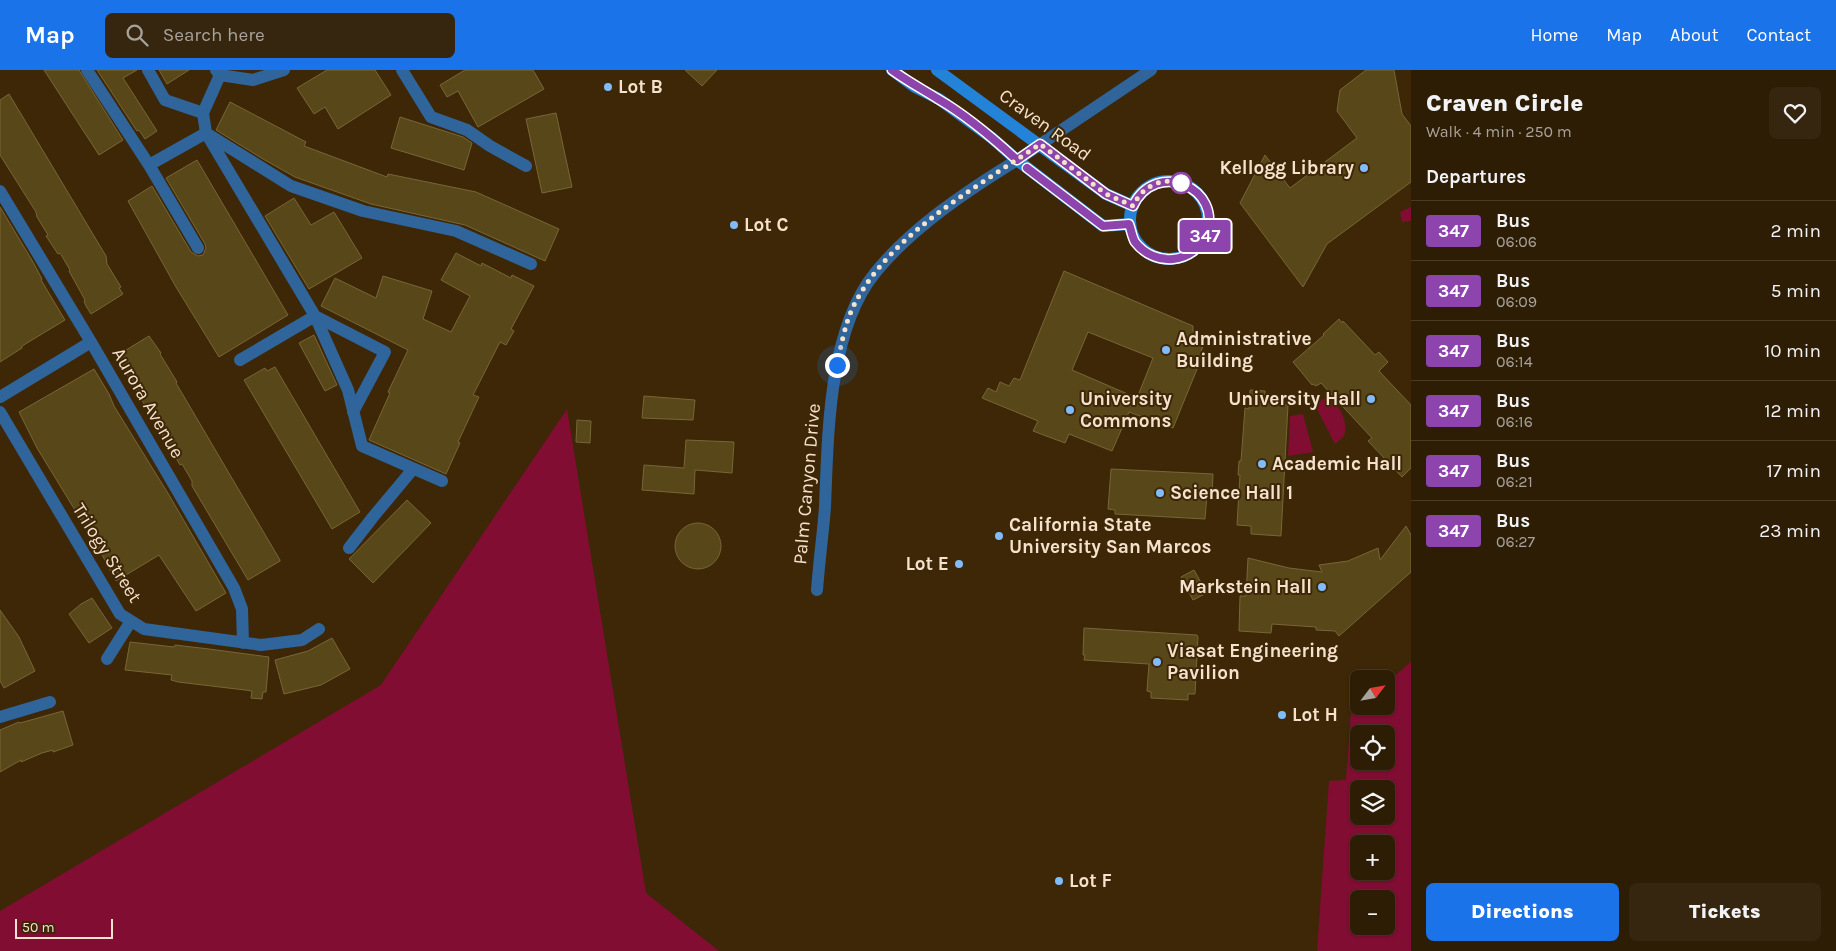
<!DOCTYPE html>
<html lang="en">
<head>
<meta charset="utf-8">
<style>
	:root { --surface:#2e1d05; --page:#36260f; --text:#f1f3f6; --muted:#a7a29a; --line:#493b27; --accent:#1a73e8 }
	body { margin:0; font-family:Karla,sans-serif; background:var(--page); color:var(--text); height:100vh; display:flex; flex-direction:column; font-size:19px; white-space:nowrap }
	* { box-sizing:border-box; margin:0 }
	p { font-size:16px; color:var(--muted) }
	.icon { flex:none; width:28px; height:28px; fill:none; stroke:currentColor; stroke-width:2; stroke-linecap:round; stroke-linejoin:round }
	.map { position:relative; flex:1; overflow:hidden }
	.drawer { display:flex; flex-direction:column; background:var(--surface); width:425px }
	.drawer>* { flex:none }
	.badge { padding:0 10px; border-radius:4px; font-size:18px; line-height:32px }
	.needle { width:32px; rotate:59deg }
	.controls { position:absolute; left:1350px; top:600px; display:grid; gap:10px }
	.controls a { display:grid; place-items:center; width:45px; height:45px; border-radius:8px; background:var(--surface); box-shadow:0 1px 4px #0004,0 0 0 1px var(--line); font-size:25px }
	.scale { position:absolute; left:15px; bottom:12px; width:98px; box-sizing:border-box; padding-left:5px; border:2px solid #f5e2cd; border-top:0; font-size:14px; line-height:18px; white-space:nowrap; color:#f5e2cd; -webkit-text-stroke:4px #3e2707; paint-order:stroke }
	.you { position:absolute; width:25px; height:25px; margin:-12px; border:4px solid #fff; border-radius:50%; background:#1a73e8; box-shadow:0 0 0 8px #1a73e833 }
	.map>.badge { position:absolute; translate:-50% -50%; box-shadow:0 0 0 2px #fff }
	h2 { padding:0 15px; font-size:19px; line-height:45px }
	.round { display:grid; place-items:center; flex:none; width:52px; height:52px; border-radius:8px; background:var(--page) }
	.headline { display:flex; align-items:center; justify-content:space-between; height:85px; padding:0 15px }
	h1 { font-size:24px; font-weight:800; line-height:38px }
	.primary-button { display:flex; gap:10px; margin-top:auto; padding:10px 15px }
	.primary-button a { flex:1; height:58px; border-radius:8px; background:var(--accent); color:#fff; font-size:20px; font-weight:800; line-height:58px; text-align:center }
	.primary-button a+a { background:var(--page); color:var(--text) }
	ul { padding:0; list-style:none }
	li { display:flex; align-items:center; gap:15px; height:60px; padding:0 15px; border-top:1px solid var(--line) }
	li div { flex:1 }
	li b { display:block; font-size:19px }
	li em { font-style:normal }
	li .badge { min-width:55px; font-weight:700; text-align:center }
	header { display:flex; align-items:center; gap:30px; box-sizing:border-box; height:70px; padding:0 25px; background:var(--accent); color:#fff }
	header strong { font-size:24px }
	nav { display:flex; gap:28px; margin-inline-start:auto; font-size:18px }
	.search { width:350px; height:45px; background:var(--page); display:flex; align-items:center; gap:12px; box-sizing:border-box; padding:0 18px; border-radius:8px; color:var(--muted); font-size:19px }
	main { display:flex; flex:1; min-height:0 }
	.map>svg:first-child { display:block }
</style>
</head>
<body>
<header>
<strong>Map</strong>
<div class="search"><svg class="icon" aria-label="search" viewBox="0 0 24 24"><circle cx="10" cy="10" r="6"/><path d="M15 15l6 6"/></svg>Search here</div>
<nav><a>Home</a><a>Map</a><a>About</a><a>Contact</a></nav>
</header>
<main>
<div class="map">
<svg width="1411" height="881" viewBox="0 0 1411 881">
	<rect width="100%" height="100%" fill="#3e2707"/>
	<path fill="#810d33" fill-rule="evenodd" d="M1411,137V151L1402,152L1400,142Z
		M1327,326C1339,335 1349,350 1344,366L1335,374L1315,335Z
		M567,339L646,823L719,881H0V841L381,615Z
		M1303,344L1313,382L1288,386L1290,346Z
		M1411,592V881H1317L1329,711L1346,710L1351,643L1359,636H1386V613ZM1359,664H1386V691H1359ZM1359,719H1386V746H1359ZM1359,774H1386V801H1359ZM1359,829H1386V856H1359Z"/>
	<path fill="#584819" stroke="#776636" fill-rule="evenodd" d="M44,0H79L123,70L99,85Z
		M97,0H137L123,8L157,61L145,69L139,60L137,61Z
		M159,0H189L167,14Z
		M327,0H375L391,25L338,59L325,37L314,44L297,18Z
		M465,0H533L544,19L478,57L458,21L447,27L440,15Z
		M685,0H717L702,16Z
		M1366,0H1394L1402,44L1411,56V112L1327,174L1303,217L1240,133L1265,85L1290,118L1357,68L1337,41L1340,20Z
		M9,24L106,186L107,194L121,217L119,218L123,224L91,244L86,236L84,231L85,230L69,201L70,200L60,183L58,184L46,166L48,165L37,147L36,142L0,85V30Z
		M230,32L306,72L304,76L387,107L388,104L476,122L559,159L545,191L465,155L371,134L295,107L263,89L216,60Z
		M556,43L572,117L542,123L526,49Z
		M400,47L463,67L472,73L464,100L391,78Z
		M197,90L288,245L219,287L176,217L128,131L152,116L191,182L198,186L203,185L206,178L205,174L166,108Z
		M294,128L311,155L334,142L362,188L309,219L265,146Z
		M0,137L33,192L42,209L41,210L65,250L22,276V278L0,292Z
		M456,183L481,196L482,193L511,208L512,205L534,216L511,259L514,261L506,275L500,272L473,325L479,327L458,372L460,373L446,404L369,370L390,323L388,322L408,280L321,236L335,208L376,228L383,206L432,221L423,249L451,262L470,226L441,210Z
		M1064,201L1193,256V261L1199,263L1203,268L1204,274L1201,281L1204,282L1173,358L1129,342L1112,381L1069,364L1065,373L1033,361L1038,351L982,328L988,318L996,322L1000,312L1009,316L1014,308L1020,310ZM1088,262L1153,288L1137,328L1072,300Z
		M1339,249L1342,253L1343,251L1375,285L1379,282L1388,292L1379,301L1411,335V398L1402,407L1368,371L1372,368L1321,313L1316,316L1313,314L1312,315L1293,292L1324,265L1323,264Z
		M314,265L337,315L325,321L299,273Z
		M149,266L161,283L160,284L177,312L176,313L280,490V491L248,510L192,416V411L182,394L180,395L119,291L121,290L118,285Z
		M275,297L360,442L332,459L244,310L265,298L267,301Z
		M94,299L109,324L114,336L169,425L226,523L196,541L159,485L116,511L100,481L37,378L19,342Z
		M1250,320L1265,321L1264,333L1288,335L1281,466L1251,464V456L1237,455L1240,405H1238L1239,391H1241L1245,338L1249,339Z
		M644,326L695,330L693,350L642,348Z
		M577,350L591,351L590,373L576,372Z
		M686,370L734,372L732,403L695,400L694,424L642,420L644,395L684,398Z
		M1111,399L1213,404L1212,425H1207L1205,449L1115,444V440L1108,439Z
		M407,430L431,453L373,513L349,489Z
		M675 476a23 23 0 1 1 46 0a23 23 0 1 1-46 0Z
		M1406,456L1411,465V502L1339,566L1335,561L1316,560V557L1272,554L1271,563L1239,561L1240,526H1246L1248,488L1289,498L1322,502L1319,495L1348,491L1378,478L1380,490Z
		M1194,500L1207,523L1193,530L1181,507Z
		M92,528L112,558L89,573L69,544L81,534Z
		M0,540L19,567L35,601L4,618L0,611Z
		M1084,558L1197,565L1198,567L1195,624H1188V630L1151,628V622L1147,621L1149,594L1084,590L1085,585H1083Z
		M332,568L350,599L321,615L284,624L275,590L308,581Z
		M130,572L174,577L175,575L209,579L269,587L266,622H263L262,629L251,628L252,621L245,620L178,612L171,610L172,605L125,600Z
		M63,641L73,675L53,682V680L42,683L21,692V690L0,702V660L19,652L20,653Z"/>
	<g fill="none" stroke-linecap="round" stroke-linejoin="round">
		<path stroke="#2f659b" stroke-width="12" d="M87,0L149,95L198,178
			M148,0L165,30L203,43
			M216,0L220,5L253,10L284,0
			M402,0L431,47L467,60L490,76L526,96
			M220,5L203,43L206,63L315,246L348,320L362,376L442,411
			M149,95L206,63L291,116L363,141L456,161L531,194
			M0,121L91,272L234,518L242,539L243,573
			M240,290L315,246L385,282L353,342
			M0,327L91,272
			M0,342L120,544L144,559L261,575L302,570L319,559
			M349,478L373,447L413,399
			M817,520C819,492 823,464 825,437C828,365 828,261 875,203C911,158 968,120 1017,90
			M107,589L131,551
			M0,647L50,632"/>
		<path stroke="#2f659b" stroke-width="12" d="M1017,90L1151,0"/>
		<path stroke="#2383d9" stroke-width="12" d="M892,0L915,17L939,29L992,68L1017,90L1103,156L1129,154
			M937,0L1106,124L1133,136
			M1130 150a39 39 0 1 1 78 0a39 39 0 1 1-78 0Z"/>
	</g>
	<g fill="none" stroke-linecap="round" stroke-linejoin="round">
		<defs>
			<path id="line" d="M892,0C907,11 922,19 938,29C966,45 993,68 1017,90L1040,74L1106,124L1133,136C1156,88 1224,119 1206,164C1194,195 1154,197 1135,172C1132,167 1131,159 1129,154L1103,156L1027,98"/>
		</defs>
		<use href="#line" stroke="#fff" stroke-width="11"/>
		<use href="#line" stroke="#8e44ad" stroke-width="8"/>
		<path stroke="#f5e2cd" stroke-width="5" stroke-dasharray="0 9" d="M837,295C841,276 845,254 853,237C890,163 975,119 1040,74L1106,124L1133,136C1142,117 1160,107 1181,113"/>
	</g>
	<g fill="#81bcfa" stroke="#3e2707" stroke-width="2">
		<circle cx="608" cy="17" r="5"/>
		<circle cx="1364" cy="98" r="5"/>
		<circle cx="734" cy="155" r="5"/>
		<circle cx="1166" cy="280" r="5"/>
		<circle cx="1371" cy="329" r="5"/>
		<circle cx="1070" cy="340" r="5"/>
		<circle cx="1262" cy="394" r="5"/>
		<circle cx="1160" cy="423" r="5"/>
		<circle cx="999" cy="466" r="5"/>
		<circle cx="959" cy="494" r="5"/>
		<circle cx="1322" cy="517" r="5"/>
		<circle cx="1157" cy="592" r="5"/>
		<circle cx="1282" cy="645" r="5"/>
		<circle cx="1059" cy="811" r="5"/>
	</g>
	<circle fill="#fff" stroke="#8e44ad" stroke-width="2.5" cx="1181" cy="113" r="10"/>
	<g text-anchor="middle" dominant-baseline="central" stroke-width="4" stroke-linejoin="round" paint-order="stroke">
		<g font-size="19" font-weight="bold" fill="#f5e2cd" stroke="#3e2707" text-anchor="start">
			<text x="618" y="17">Lot B</text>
			<text x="1354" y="98" text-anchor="end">Kellogg Library</text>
			<text x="744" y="155">Lot C</text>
			<text x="1176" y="269">Administrative<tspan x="1176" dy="22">Building</tspan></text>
			<text x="1080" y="329">University<tspan x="1080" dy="22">Commons</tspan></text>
			<text x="1361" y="329" text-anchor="end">University Hall</text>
			<text x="1272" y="394">Academic Hall</text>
			<text x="1170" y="423">Science Hall 1</text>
			<text x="1009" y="455">California State<tspan x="1009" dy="22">University San Marcos</tspan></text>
			<text x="949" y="494" text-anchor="end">Lot E</text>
			<text x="1312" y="517" text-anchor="end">Markstein Hall</text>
			<text x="1167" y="581">Viasat Engineering<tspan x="1167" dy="22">Pavilion</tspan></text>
			<text x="1292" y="645">Lot H</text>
			<text x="1069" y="811">Lot F</text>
		</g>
		<g font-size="19" fill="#f5e2cd" stroke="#3e2707">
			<text transform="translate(1045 55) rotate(36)">Craven Road</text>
			<text transform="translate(148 333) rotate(60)">Aurora Avenue</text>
			<text transform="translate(807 414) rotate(-85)">Palm Canyon Drive</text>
			<text transform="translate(107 483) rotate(58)">Trilogy Street</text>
		</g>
	</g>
</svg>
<div class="controls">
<a><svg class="needle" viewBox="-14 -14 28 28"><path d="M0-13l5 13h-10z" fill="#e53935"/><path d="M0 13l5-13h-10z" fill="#a7a29a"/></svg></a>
<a><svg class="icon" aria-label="locate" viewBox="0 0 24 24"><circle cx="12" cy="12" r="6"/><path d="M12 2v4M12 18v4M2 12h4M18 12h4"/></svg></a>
<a><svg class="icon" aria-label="layers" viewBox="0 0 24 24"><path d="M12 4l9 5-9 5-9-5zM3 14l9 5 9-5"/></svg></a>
<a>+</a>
<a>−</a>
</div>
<div class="scale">50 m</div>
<div class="you" style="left:837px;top:295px"></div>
<b class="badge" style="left:1205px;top:166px;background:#8e44ad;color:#fff">347</b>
</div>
<section class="drawer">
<div class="headline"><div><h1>Craven Circle</h1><p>Walk · 4 min · 250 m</p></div><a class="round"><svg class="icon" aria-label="heart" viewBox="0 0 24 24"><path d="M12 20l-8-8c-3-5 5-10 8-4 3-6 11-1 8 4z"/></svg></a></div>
<h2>Departures</h2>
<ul>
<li><span class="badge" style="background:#8e44ad;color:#fff">347</span><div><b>Bus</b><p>06:06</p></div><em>2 min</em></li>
<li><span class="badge" style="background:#8e44ad;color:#fff">347</span><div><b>Bus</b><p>06:09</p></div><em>5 min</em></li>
<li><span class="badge" style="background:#8e44ad;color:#fff">347</span><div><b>Bus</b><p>06:14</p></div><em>10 min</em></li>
<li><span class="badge" style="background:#8e44ad;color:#fff">347</span><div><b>Bus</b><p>06:16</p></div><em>12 min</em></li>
<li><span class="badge" style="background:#8e44ad;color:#fff">347</span><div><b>Bus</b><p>06:21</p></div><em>17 min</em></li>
<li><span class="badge" style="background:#8e44ad;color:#fff">347</span><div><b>Bus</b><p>06:27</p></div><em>23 min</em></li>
</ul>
<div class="primary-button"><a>Directions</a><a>Tickets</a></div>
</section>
</main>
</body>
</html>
